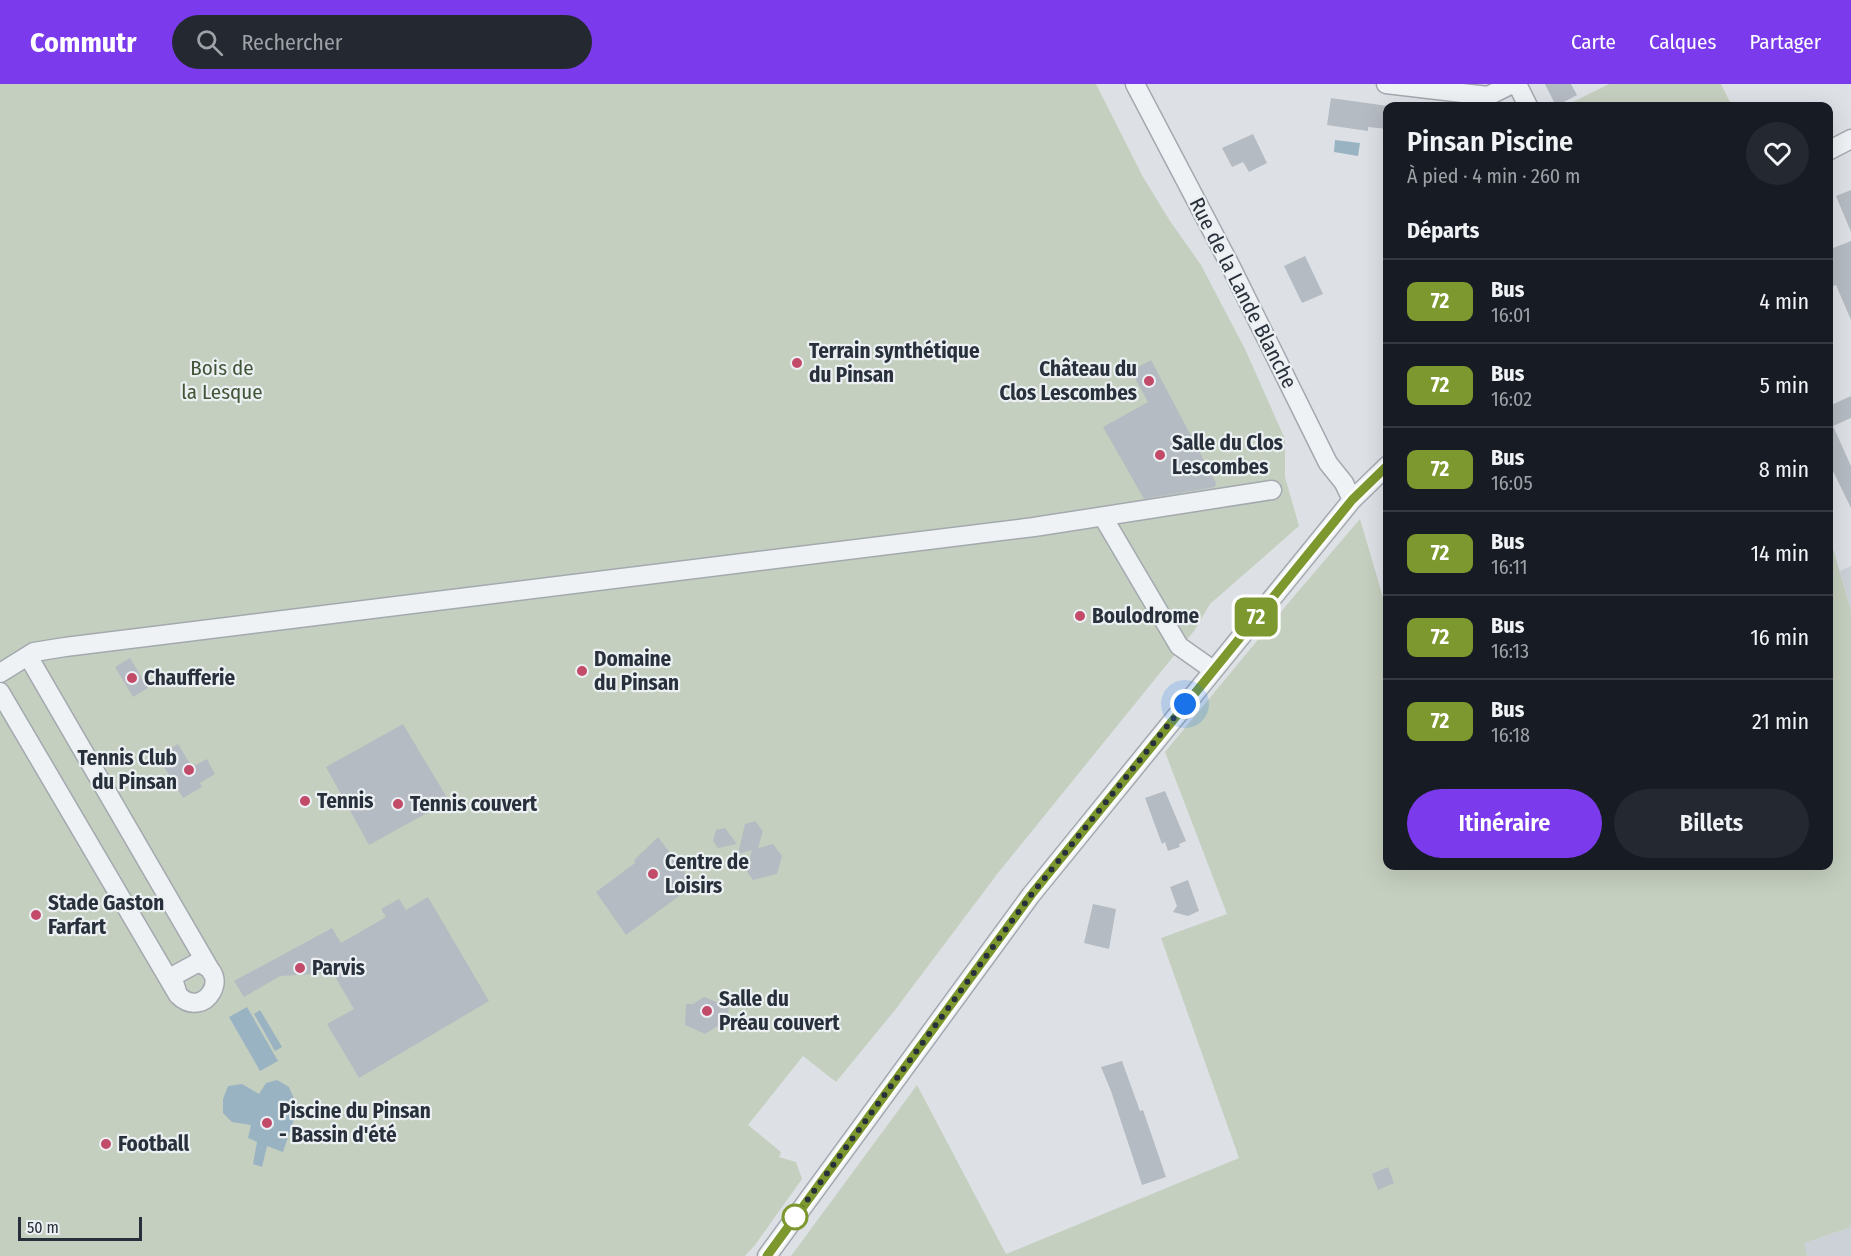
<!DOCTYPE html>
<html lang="fr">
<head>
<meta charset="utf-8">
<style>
	:root { --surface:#171b24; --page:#242831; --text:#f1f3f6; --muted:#9ea1a6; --line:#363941; --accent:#7c3aed }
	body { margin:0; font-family:"Fira Sans Condensed",sans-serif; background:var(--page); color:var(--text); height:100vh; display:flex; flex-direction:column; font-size:22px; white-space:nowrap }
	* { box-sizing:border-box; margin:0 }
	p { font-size:20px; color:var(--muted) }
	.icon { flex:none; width:33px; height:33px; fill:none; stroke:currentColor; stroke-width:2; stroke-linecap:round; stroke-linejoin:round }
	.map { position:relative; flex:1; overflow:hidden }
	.side { position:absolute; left:1383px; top:18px; width:450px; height:768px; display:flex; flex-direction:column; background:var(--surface); border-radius:12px; box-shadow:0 6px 24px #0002 }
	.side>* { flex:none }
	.badge { padding:0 12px; border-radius:9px; font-size:21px; line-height:39px }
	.scale { position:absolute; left:18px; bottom:15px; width:124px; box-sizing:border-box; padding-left:6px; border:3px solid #28313b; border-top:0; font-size:16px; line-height:21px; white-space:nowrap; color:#28313b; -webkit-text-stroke:4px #ecf0f3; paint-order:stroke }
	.you { position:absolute; width:30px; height:30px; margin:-15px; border:4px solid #fff; border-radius:50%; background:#1a73e8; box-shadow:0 0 0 9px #1a73e833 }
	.map>.badge { position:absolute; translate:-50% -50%; box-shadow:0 0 0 3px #fff }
	h2 { padding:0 24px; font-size:22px; line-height:54px }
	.round { display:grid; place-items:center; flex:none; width:63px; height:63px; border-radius:32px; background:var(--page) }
	.head { display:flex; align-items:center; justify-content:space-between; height:102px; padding:0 24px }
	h1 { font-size:28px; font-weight:600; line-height:45px }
	.action { display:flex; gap:12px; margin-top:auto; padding:12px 24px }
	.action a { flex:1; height:69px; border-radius:36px; background:var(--accent); color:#fff; font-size:24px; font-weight:600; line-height:69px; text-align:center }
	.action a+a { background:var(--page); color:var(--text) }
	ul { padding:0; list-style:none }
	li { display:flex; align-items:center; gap:18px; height:84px; padding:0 24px; border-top:2px solid var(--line) }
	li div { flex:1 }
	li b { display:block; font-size:22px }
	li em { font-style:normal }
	li .badge { min-width:66px; font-weight:700; text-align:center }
	header { display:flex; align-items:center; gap:36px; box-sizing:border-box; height:84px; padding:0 30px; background:var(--accent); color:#fff }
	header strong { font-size:28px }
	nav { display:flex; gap:33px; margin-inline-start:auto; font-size:21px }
	.search { width:420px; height:54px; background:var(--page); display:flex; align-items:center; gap:15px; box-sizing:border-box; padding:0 21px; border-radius:33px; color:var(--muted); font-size:22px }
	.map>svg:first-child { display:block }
</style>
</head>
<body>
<header>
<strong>Commutr</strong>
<div class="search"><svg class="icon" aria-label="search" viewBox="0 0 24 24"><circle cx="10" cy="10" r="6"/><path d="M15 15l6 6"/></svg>Rechercher</div>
<nav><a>Carte</a><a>Calques</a><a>Partager</a></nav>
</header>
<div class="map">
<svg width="1851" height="1172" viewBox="0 0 1851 1172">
	<rect width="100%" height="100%" fill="#dde1e6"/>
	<path fill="#cbd1d7" d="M1851,482V526L1840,487Z
		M1851,1143V1172H1807L1803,1159Z"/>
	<path fill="#c5cfbf" d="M0,0H1096L1143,93L1170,137L1201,181L1245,265L1285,355V393L1299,442L1210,520L1194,547L998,789L895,926L836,998L803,972L748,1041L781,1068L779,1073L796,1078L802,1095L755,1161L745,1172H0Z
		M1609,0H1721L1732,22H1565Z
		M1360,435L1387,527L1388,782H1828L1829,451L1851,526V1143L1804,1159L1807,1172H791L917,1001L1006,1170L1239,1074L1161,854L1227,830L1165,668L1295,511Z"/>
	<path fill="#9ab3c3" d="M1335,56L1360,59L1358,72L1334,68Z
		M247,923L278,977L260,987L229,933Z
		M260,926L282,963L275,967L254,930Z
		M277,996L289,1003L298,1024L283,1068L267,1062L262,1083L253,1080L257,1058L248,1054L251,1041L232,1038L223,1029V1015L228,1002L242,1000L259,1010L266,999Z"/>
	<path fill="#b5bbc2" d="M1545,0H1571L1577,11L1556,22Z
		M1331,14L1388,22V45L1368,43V47L1327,41Z
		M1253,50L1267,79L1249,88L1243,78L1232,83L1222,64Z
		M1851,106V148L1836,112Z
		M1851,157V236L1836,201L1828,204V166Z
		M1305,172L1323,210L1302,219L1284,182Z
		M1151,276L1216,399L1215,403L1144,415L1103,343L1148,318L1131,287Z
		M1851,312V334L1833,342L1851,382V424L1829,379V322Z
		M130,574L148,604L133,613L115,583Z
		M403,640L449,717L369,761L326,683Z
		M178,660L192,683L207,675L215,690L200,699L202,703L183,714L157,672Z
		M1165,707L1186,757L1179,760L1180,763L1168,767L1165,758L1162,760L1145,714Z
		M755,737L763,747L758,764L773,760L782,772L777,790L753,796L746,786L752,766L738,770L745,740Z
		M725,744L737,760L718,764L713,757L716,746Z
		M658,753L694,801L626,851L596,808L635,779L634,776Z
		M1188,796L1199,827L1188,832L1173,828L1177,822L1170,803Z
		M428,813L489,917L359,994L327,940L354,925L333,889L280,892L244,913L234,897L332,844L341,859L386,833L381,825L399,815L406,826Z
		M1093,820L1116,825L1109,865L1084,859Z
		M704,913L719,919L729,918L728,935L705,950L685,941L686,920H693Z
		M1122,977L1140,1027L1143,1026L1166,1093L1142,1101L1111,1007L1101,983Z
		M1388,1083L1394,1099L1378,1106L1372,1090Z"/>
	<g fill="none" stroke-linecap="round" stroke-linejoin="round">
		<defs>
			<path id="minor" d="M1135,0L1230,181L1328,379L1344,399L1352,416
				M1386,0L1488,12L1512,0
				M1517,0L1528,22
				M1828,67L1851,55
				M1103,433L1179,562L1213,586
				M28,572L212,889
				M0,589L34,568L65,563L1034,443L1272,406
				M0,608L178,911C205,938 234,887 197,879L175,891L174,898L178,911
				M767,1172L1031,811L1352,416L1388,381"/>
		</defs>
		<use href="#minor" stroke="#a3a9af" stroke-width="21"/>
		<use href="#minor" stroke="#eff2f4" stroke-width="18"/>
	</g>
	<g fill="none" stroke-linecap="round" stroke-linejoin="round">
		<defs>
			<path id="line" d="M767,1172L1031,811L1352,416L1388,381"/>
		</defs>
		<use href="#line" stroke="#fff" stroke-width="14"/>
		<use href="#line" stroke="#7c982e" stroke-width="9"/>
		<path stroke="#28313b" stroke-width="6" stroke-dasharray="0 10.8" d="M795,1133L1031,811L1185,620"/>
	</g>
	<g fill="#c24b6a" stroke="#ecf0f3" stroke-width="2">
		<circle cx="797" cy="279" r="6"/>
		<circle cx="1149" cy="297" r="6"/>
		<circle cx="1160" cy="371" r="6"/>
		<circle cx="1080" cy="532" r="6"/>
		<circle cx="582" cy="587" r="6"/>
		<circle cx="132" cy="594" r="6"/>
		<circle cx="189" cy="686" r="6"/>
		<circle cx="305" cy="717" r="6"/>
		<circle cx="398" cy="720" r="6"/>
		<circle cx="653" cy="790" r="6"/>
		<circle cx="36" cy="831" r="6"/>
		<circle cx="300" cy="884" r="6"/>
		<circle cx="707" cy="927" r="6"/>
		<circle cx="267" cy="1039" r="6"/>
		<circle cx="106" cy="1060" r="6"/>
	</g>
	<circle fill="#fff" stroke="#7c982e" stroke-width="3" cx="795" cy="1133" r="12"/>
	<g text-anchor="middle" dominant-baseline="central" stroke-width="4.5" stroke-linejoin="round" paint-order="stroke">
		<g font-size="21" fill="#28313b" stroke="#ecf0f3">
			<text transform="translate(1243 209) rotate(63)">Rue de la Lande Blanche</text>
		</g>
		<g font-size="21" font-weight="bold" fill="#28313b" stroke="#ecf0f3" text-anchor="start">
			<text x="809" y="267">Terrain synthétique<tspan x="809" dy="24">du Pinsan</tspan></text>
			<text x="1137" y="285" text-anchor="end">Château du<tspan x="1137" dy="24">Clos Lescombes</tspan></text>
			<text x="1172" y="359">Salle du Clos<tspan x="1172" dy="24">Lescombes</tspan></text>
			<text x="1092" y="532">Boulodrome</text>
			<text x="594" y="575">Domaine<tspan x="594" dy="24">du Pinsan</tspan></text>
			<text x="144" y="594">Chaufferie</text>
			<text x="177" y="674" text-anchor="end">Tennis Club<tspan x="177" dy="24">du Pinsan</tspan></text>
			<text x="317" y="717">Tennis</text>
			<text x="410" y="720">Tennis couvert</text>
			<text x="665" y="778">Centre de<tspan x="665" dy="24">Loisirs</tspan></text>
			<text x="48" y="819">Stade Gaston<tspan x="48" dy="24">Farfart</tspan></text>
			<text x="312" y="884">Parvis</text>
			<text x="719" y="915">Salle du<tspan x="719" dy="24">Préau couvert</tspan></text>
			<text x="279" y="1027">Piscine du Pinsan<tspan x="279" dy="24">- Bassin d'été</tspan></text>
			<text x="118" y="1060">Football</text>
		</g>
		<g font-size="21" fill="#405536" stroke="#ecf0f3">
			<text x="222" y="284">Bois de<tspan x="222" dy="24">la Lesque</tspan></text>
		</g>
	</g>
</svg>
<div class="scale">50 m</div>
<div class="you" style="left:1185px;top:620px"></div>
<b class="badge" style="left:1256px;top:533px;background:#7c982e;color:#fff">72</b>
<section class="side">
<div class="head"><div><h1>Pinsan Piscine</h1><p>À pied · 4 min · 260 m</p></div><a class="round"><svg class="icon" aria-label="heart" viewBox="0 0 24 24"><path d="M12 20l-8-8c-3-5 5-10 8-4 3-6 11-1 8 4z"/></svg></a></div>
<h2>Départs</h2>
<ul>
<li><span class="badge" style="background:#7c982e;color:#fff">72</span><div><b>Bus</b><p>16:01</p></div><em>4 min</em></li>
<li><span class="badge" style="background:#7c982e;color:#fff">72</span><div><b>Bus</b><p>16:02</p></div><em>5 min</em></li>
<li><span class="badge" style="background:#7c982e;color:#fff">72</span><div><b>Bus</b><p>16:05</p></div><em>8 min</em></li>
<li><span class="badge" style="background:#7c982e;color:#fff">72</span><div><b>Bus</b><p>16:11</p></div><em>14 min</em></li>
<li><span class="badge" style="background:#7c982e;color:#fff">72</span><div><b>Bus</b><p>16:13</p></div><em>16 min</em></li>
<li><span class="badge" style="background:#7c982e;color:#fff">72</span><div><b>Bus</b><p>16:18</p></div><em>21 min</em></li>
</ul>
<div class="action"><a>Itinéraire</a><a>Billets</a></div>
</section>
</div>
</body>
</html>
